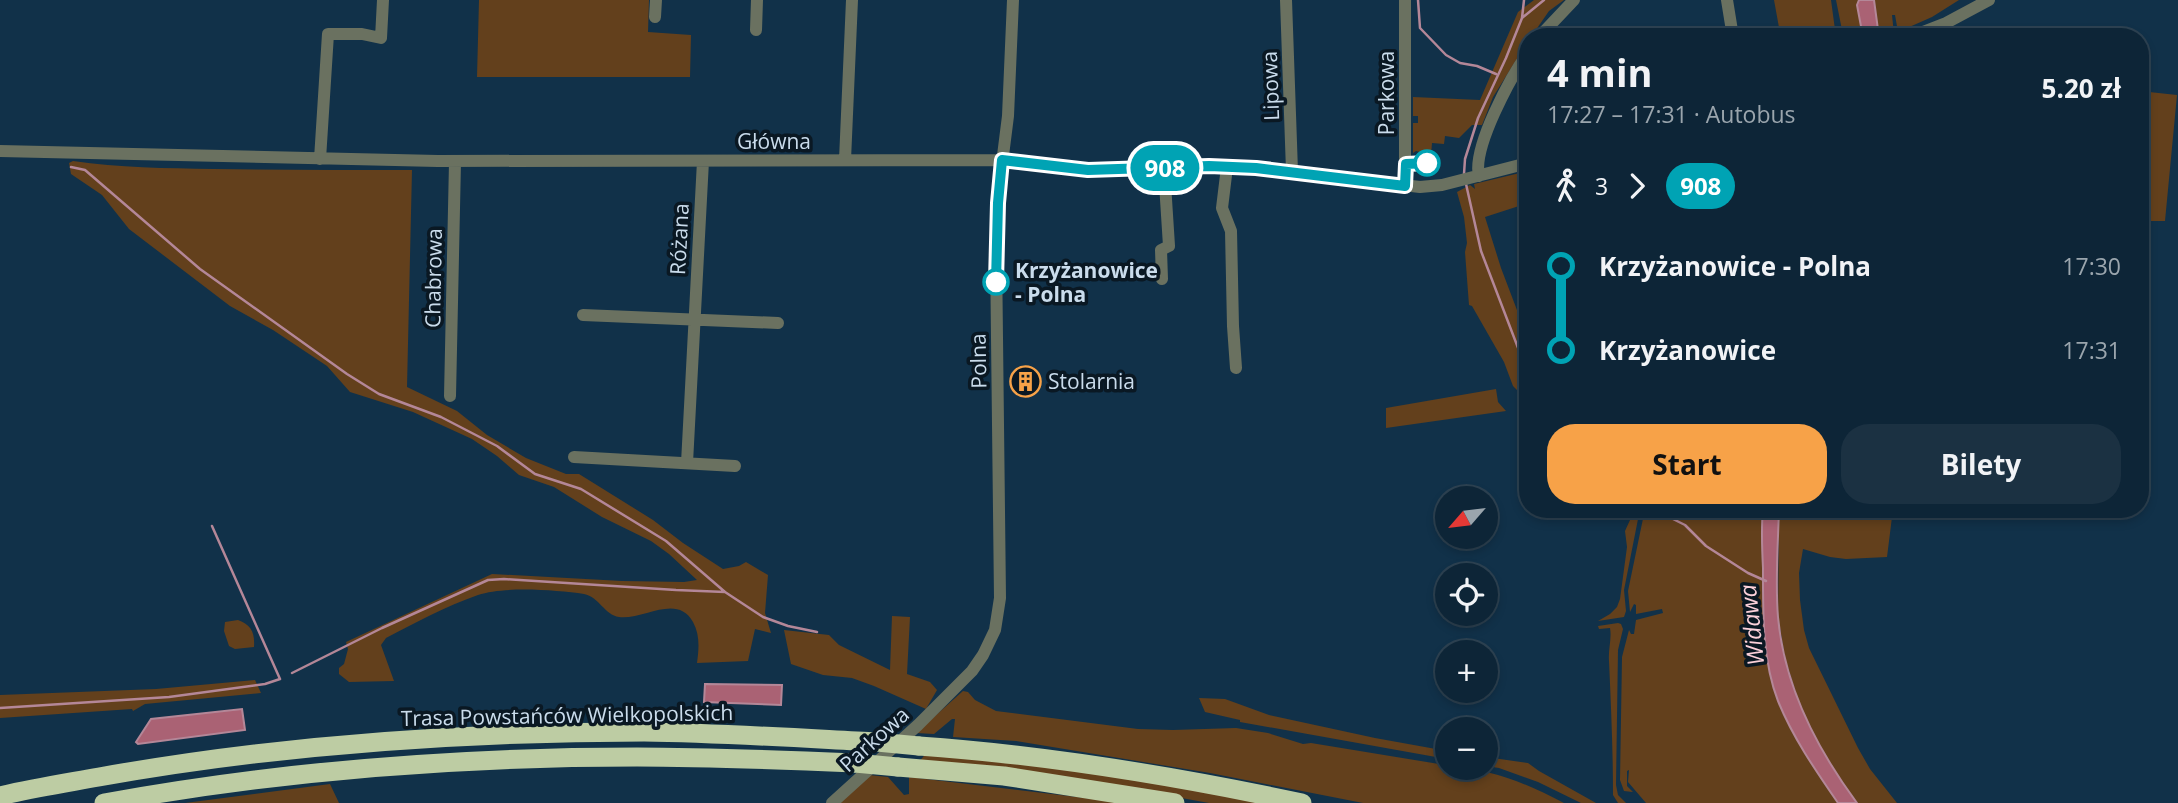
<!DOCTYPE html>
<html lang="pl">
<head>
<meta charset="utf-8">
<style>
	:root { --surface:#0d2537; --page:#1b3142; --text:#f1f3f6; --muted:#9aa5ad; --line:#2d4252; --accent:#f7a248 }
	body { margin:0; font-family:"Open Sans",sans-serif; background:var(--page); color:var(--text); height:100vh; display:flex; flex-direction:column; font-size:26px; white-space:nowrap }
	* { box-sizing:border-box; margin:0 }
	p { font-size:23px; color:var(--muted) }
	.icon { flex:none; width:38px; height:38px; fill:none; stroke:currentColor; stroke-width:2; stroke-linecap:round; stroke-linejoin:round }
	.map { position:relative; flex:1; overflow:hidden }
	.drawer { position:absolute; left:1519px; top:28px; width:630px; height:490px; display:flex; flex-direction:column; background:var(--surface); border-radius:28px; box-shadow:0 4px 10px #0003,0 0 0 2px var(--line) }
	.drawer>* { flex:none }
	.badge { padding:0 14px; border-radius:23px; font-size:24px; line-height:46px }
	.needle { width:46px; rotate:242deg }
	.tools { position:absolute; left:1435px; top:486px; display:grid; gap:14px }
	.tools a { display:grid; place-items:center; width:63px; height:63px; border-radius:50%; background:var(--surface); box-shadow:0 4px 10px #0003,0 0 0 2px var(--line); font-size:35px }
	.map>.badge { position:absolute; translate:-50% -50%; box-shadow:0 0 0 4px #fff }
	.legs { display:flex; align-items:center; gap:10px; height:77px; padding:0 28px; font-size:23px }
	.legs p { margin-inline-start:auto }
	.headline { display:flex; align-items:center; justify-content:space-between; height:119px; padding:0 28px }
	h1 { font-size:38px; font-weight:700; line-height:52px }
	.action { display:flex; gap:14px; margin-top:auto; padding:14px 28px }
	.action a { flex:1; height:80px; border-radius:28px; background:var(--accent); color:#111; font-size:28px; font-weight:700; line-height:80px; text-align:center }
	.action a+a { background:var(--page); color:var(--text) }
	ul { padding:0 28px; list-style:none }
	li { display:flex; align-items:center; gap:24px; height:84px; font-size:26px }
	li i { display:grid; place-items:center; width:10px; height:100%; margin:0 9px; background:currentColor }
	li i::after { content:''; width:18px; height:18px; margin:-9px; border:5px solid; border-radius:50%; background:var(--surface) }
	li p { margin-inline-start:auto }
	li:first-child i { background:linear-gradient(#0000 50%,currentColor 0) }
	li:last-child i { background:linear-gradient(currentColor 50%,#0000 0) }
	.map>svg:first-child { display:block }
</style>
</head>
<body>
<div class="map">
<svg width="2178" height="803" viewBox="0 0 2178 803">
	<rect width="100%" height="100%" fill="#113149"/>
	<path fill="#63401c" d="M479,0H649L648,32L691,35L690,77H477Z
		M1534,0H1564L1549,11L1531,37H1528V41L1493,97L1482,125H1472L1459,138L1445,136L1444,144L1432,143L1431,155L1416,151L1413,153V123H1418V116H1413V97L1480,100L1518,12Z
		M1774,0H1831L1836,37H1775L1774,34L1780,33Z
		M1836,0H1859L1857,5L1863,37H1855L1851,28L1842,30Z
		M1874,0H1959L1932,17L1898,32L1895,15H1892L1894,34L1892,37H1879Z
		M2140,91L2177,95L2165,221H2140Z
		M73,161C119,168 166,168 213,169C279,170 346,170 412,170L407,387L457,411L487,435L526,458L566,474H579L653,520L683,543L723,569L739,566L746,562L768,575L765,613L771,633L755,629L748,661L697,663C699,648 700,635 693,622C677,593 644,620 619,617C605,615 599,597 584,594C556,590 505,586 478,595C446,606 415,623 386,638L381,645L394,681L349,682L339,674V668L344,664L348,649L346,642L492,574L622,581L684,582L697,580L669,554L651,541L602,517L554,487L519,475L497,456L472,439L413,412L350,392L327,366L273,330L230,306L129,229L102,195L71,174L69,163Z
		M1528,171V203L1485,217L1501,268L1528,339V401L1513,386L1504,362L1472,306L1469,305L1465,252L1467,243L1464,217L1457,192L1470,185L1475,189L1474,184Z
		M1496,389L1498,402L1506,411L1386,428V408Z
		M1635,509H1640L1624,590L1626,611L1624,617L1598,621L1610,614L1617,607L1620,599L1627,547L1625,531Z
		M1645,509H1763V612L1770,671L1824,783L1838,803H1646L1628,782L1629,770L1627,771V786L1633,792L1624,791L1620,780L1622,657L1629,630L1631,634H1634L1636,620L1663,613L1662,609L1636,614V605L1634,604L1630,612L1628,591Z
		M1779,509H1893L1887,557L1846,559L1830,557L1803,549L1799,573L1800,600L1804,630L1809,648L1858,748L1870,769L1897,803H1857L1826,758L1800,706L1785,658L1778,616Z
		M892,616L910,617L907,674L930,682L937,690L926,709L874,686L852,678L823,675L791,664L784,630L829,635L839,645L890,670Z
		M238,620C251,625 255,632 254,647L235,649L229,646L224,631L225,622Z
		M1618,623L1621,624L1623,629L1618,650L1616,785L1618,795L1626,803H1618L1613,795C1613,750 1611,706 1609,661C1608,650 1612,638 1610,628L1599,629L1598,626Z
		M255,680L261,693L145,704L133,711L132,709L0,718V695L156,689Z
		M963,691L968,692L975,700L996,711L1138,729L1173,730L1236,728L1268,733L1303,744L1311,743L1445,765H1447V768C1492,768 1525,783 1564,803H1363L1210,773L1016,741L953,737L955,719H952L934,734L916,733Z
		M1199,698L1225,699L1269,715L1375,738L1447,751V759L1240,722V720L1205,712Z
		M928,751L1133,776L1279,803H1209L1132,789L918,763Z
		M1486,757L1528,763L1539,771L1596,803H1581L1538,782L1499,768L1486,766Z
		M869,775L888,777L904,795L909,794V777L1127,803H839Z
		M330,784L339,803H185Z"/>
	<path fill="#aa6274" stroke="#b48798" stroke-width="2" d="M1859,0H1874L1879,37H1863L1857,5Z
		M1763,509H1779C1778,544 1775,582 1778,617C1784,685 1817,749 1857,803H1838C1816,771 1793,738 1778,701C1762,660 1763,612 1763,568C1762,549 1761,529 1763,509Z
		M705,684L782,685L781,705L704,702Z
		M242,709L245,730L138,744L136,742L151,719Z"/>
	<g fill="none" stroke-linecap="round" stroke-linejoin="round">
		<path stroke="#b48798" stroke-width="2.5" d="M1418,0L1420,28L1446,55L1460,63L1477,66L1496,74
			M1522,18L1524,0
			M71,167L85,170L200,269L347,374L379,394L441,417L497,446L535,474L581,489L666,541L725,592L763,617L788,626L817,632
			M1464,174L1465,159L1478,118L1506,58L1522,18L1544,0
			M1466,184L1481,251L1528,374
			M1667,516L1685,525L1706,546L1748,573L1766,581
			M292,673L382,628L488,580L504,579L676,590L725,592
			M0,708L169,697L265,684L280,679L212,526"/>
		<path stroke="#6a7160" stroke-width="12" d="M1286,0L1292,171
			M1405,0V185
			M1727,0L1733,37
			M655,17L656,0
			M756,30L757,0
			M1539,37L1574,0
			M1910,37L1946,23L1989,0
			M0,151L438,161L1002,160L1088,170L1209,166L1256,168L1420,187L1442,185L1528,163
			M320,159L328,34H362L381,38L383,0
			M845,160L852,0
			M1227,167L1222,208L1231,231L1233,326L1236,368
			M1479,176C1472,148 1511,76 1528,53
			M1162,279L1161,250L1169,246L1164,168
			M583,315L778,323
			M450,396L455,162
			M574,457L735,466
			M687,463L703,161
			M832,803L918,725L972,671L983,655L995,630L1000,598L996,251L997,203L1008,116L1013,0"/>
		<path stroke="#bdcca3" stroke-width="19" d="M919,746C1048,755 1175,776 1302,803
			M898,767L1004,776L1175,803
			M0,796C33,788 66,783 99,777C278,745 462,732 644,732C722,733 799,738 877,742
			M104,803C279,771 459,757 637,757C710,757 783,760 855,763"/>
		<path stroke="#bdcca3" stroke-width="19" d="M877,742L919,746
			M855,763L898,767"/>
	</g>
	<g fill="none" stroke-linecap="round" stroke-linejoin="round">
		<defs>
			<path id="line-1" d="M996,282L998,203L1002,160L1088,170L1209,166L1256,168L1405,186L1406,164L1427,163"/>
		</defs>
		<use href="#line-1" stroke="#fff" stroke-width="16"/>
		<use href="#line-1" stroke="#00a3b4" stroke-width="10"/>
	</g>
	<defs>
		<symbol id="building-ring" viewBox="-11 -11 22 22"><circle r="9.5" fill="#0a1823" stroke="#f7a248" stroke-width="1.5"/><path d="M-4-6H4V6H1V3H-1V6H-4ZM-2.5-4.3h1.7v1.8h-1.7ZM.8-4.3h1.7v1.8H.8ZM-2.5-1h1.7V.8h-1.7ZM.8-1h1.7V.8H.8Z" fill="#f7a248"/></symbol>
	</defs>
	<g fill-rule="evenodd">
		<use href="#building-ring" x="1008" y="364" width="35" height="35"/>
	</g>
	<g fill="#fff" stroke="#00a3b4" stroke-width="3.5">
		<circle cx="1427" cy="163" r="12"/>
		<circle cx="996" cy="282" r="12"/>
	</g>
	<g text-anchor="middle" dominant-baseline="central" stroke-width="7" stroke-linejoin="round" paint-order="stroke">
		<g font-size="21" fill="#cadcec" stroke="#0a1823">
			<text transform="translate(1270 86) rotate(-92)">Lipowa</text>
			<text transform="translate(1386 93) rotate(-90)">Parkowa</text>
			<text x="774" y="141">Główna</text>
			<text transform="translate(679 239) rotate(-87)">Różana</text>
			<text transform="translate(433 278) rotate(-89)">Chabrowa</text>
			<text transform="translate(978 361) rotate(-91)">Polna</text>
			<text transform="translate(567 715) rotate(-1)">Trasa Powstańców Wielkopolskich</text>
			<text transform="translate(874 739) rotate(-42)">Parkowa</text>
		</g>
		<g font-size="21" font-weight="bold" fill="#cadcec" stroke="#0a1823" text-anchor="start">
			<text x="1015" y="270">Krzyżanowice<tspan x="1015" dy="24">- Polna</tspan></text>
		</g>
		<g font-size="21" fill="#cadcec" stroke="#0a1823" text-anchor="start">
			<text x="1048" y="381">Stolarnia</text>
		</g>
		<g font-size="23" font-style="italic" fill="#fcd1da" stroke="#0a1823">
			<text transform="translate(1751 625) rotate(-96)">Widawa</text>
		</g>
	</g>
</svg>
<div class="tools">
<a><svg class="needle" viewBox="-14 -14 28 28"><path d="M0-13l5 13h-10z" fill="#e53935"/><path d="M0 13l5-13h-10z" fill="#9aa5ad"/></svg></a>
<a><svg class="icon" aria-label="locate" viewBox="0 0 24 24"><circle cx="12" cy="12" r="6"/><path d="M12 2v4M12 18v4M2 12h4M18 12h4"/></svg></a>
<a>+</a>
<a>−</a>
</div>
<b class="badge" style="left:1165px;top:168px;background:#00a3b4;color:#fff">908</b>
<section class="drawer">
<div class="headline"><div><h1>4 min</h1><p>17:27 – 17:31 · Autobus</p></div><b>5.20 zł</b></div>
<div class="legs"><svg class="icon" aria-label="walk" viewBox="0 0 24 24"><circle cx="13" cy="4" r="2"/><path d="M13 8l-2 6 4 7M11 14l-3 7M7 12l3-4h3l4 4"/></svg>3<svg class="icon" aria-label="forward" viewBox="0 0 24 24"><path d="M9 5l7 7-7 7"/></svg><b class="badge" style="background:#00a3b4;color:#fff">908</b></div>
<ul>
<li><i style="color:#00a3b4"></i><b>Krzyżanowice - Polna</b><p>17:30</p></li>
<li><i style="color:#00a3b4"></i><b>Krzyżanowice</b><p>17:31</p></li>
</ul>
<div class="action"><a>Start</a><a>Bilety</a></div>
</section>
</div>
</body>
</html>
